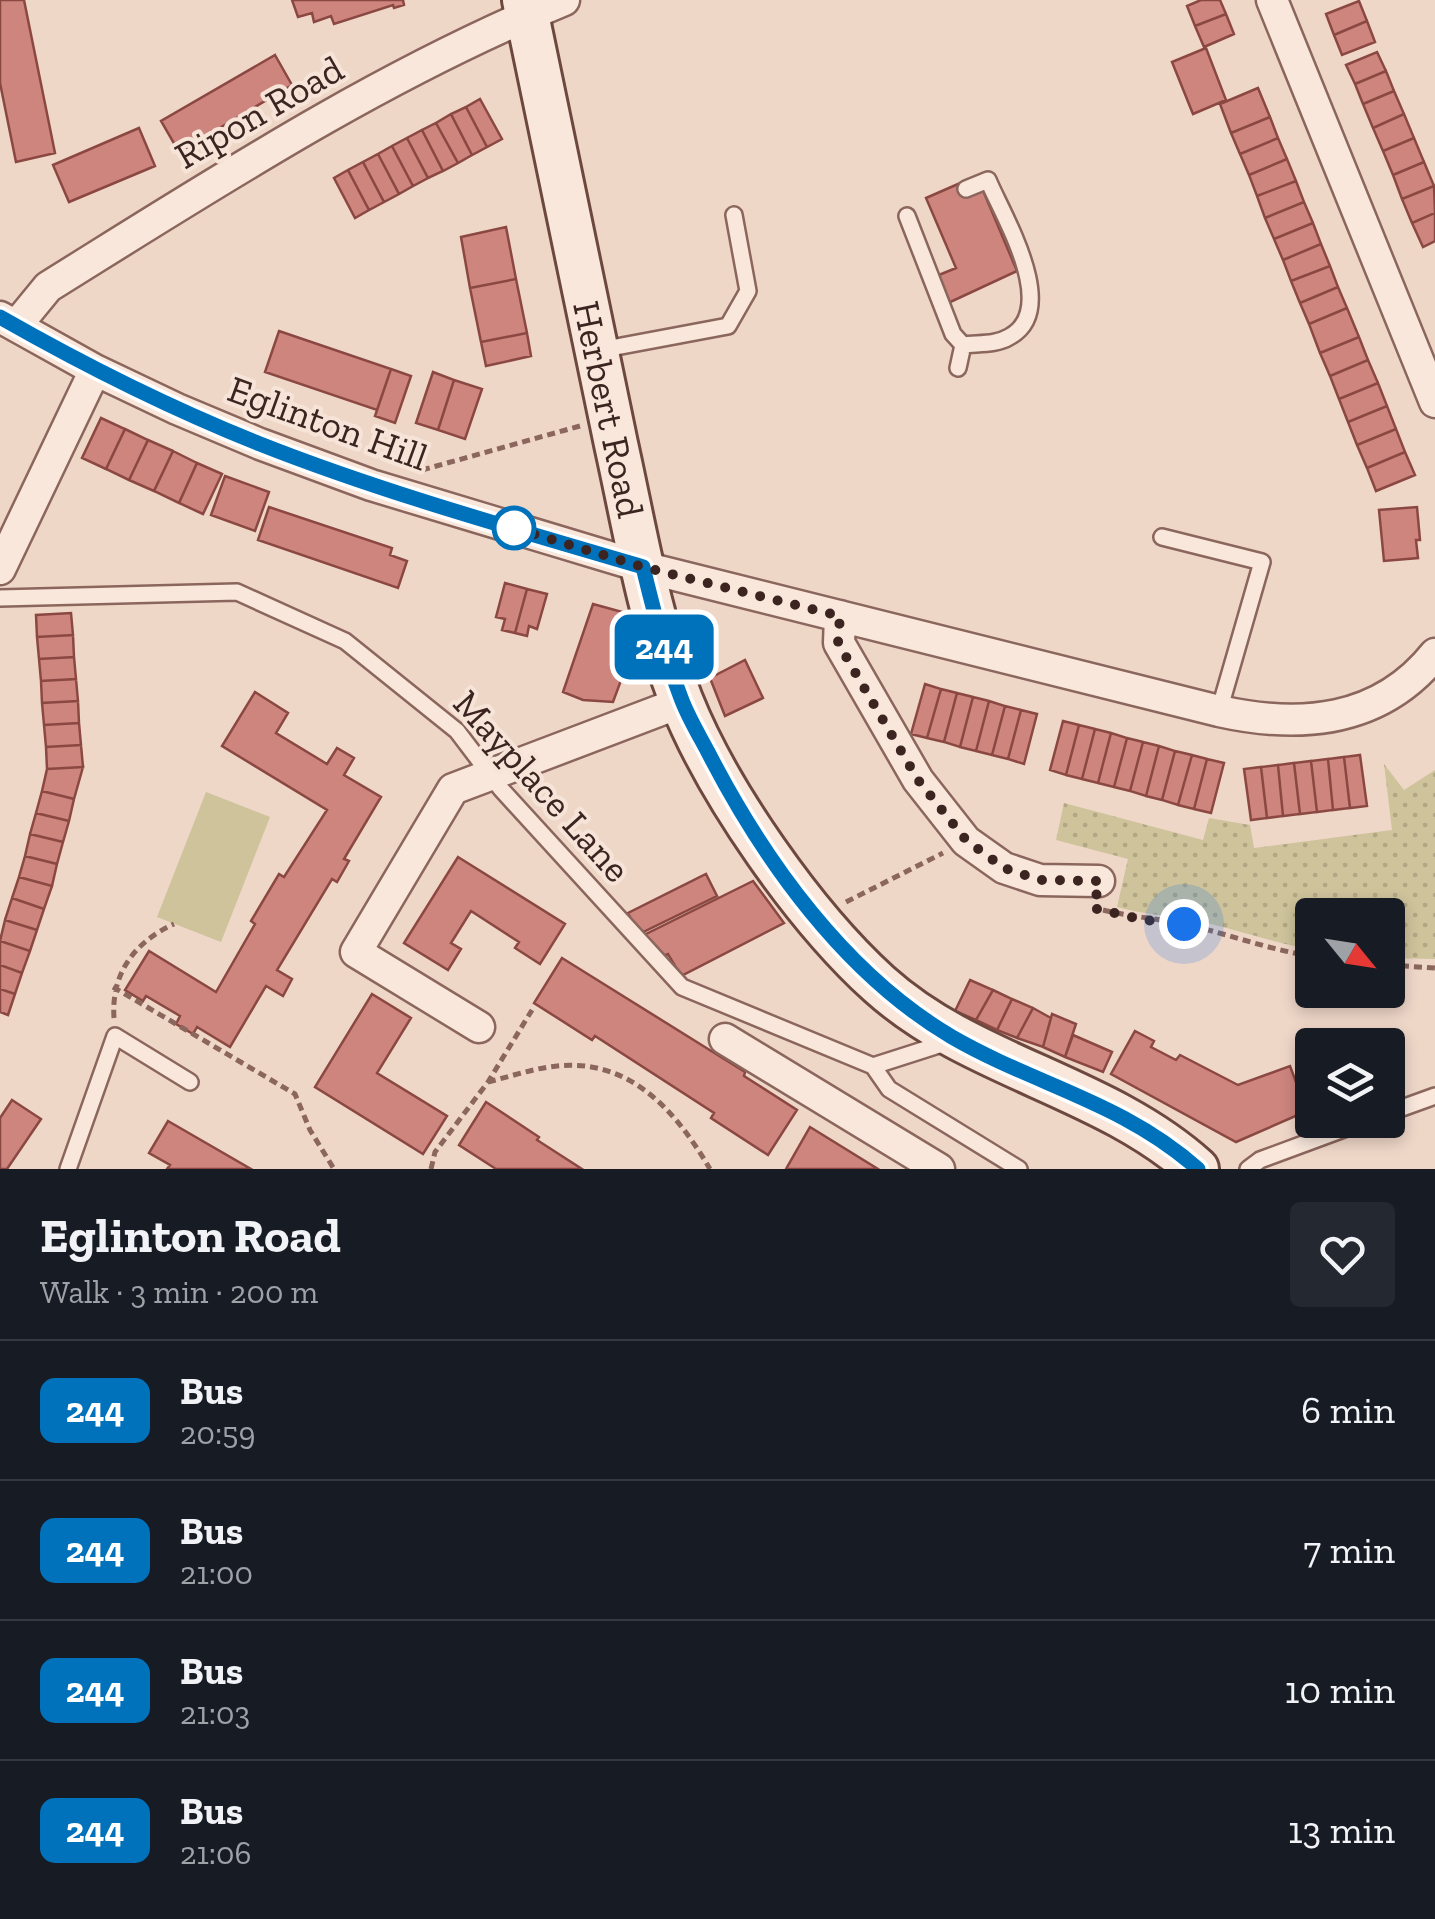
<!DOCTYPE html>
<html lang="en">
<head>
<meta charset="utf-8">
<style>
	:root { --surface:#171b24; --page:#242831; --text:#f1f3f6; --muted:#9ea1a6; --line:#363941 }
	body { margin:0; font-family:"Zilla Slab",serif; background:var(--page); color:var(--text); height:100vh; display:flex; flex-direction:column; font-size:38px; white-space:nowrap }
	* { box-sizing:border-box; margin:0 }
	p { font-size:32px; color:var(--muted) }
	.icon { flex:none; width:55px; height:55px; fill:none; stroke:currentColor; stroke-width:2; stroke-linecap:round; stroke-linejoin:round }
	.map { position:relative; height:1169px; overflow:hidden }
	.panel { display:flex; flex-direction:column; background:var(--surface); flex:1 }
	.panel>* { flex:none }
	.badge { padding:0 20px; border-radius:15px; font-size:35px; line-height:65px }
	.needle { width:65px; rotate:120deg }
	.fabs { position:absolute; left:1295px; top:898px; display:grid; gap:20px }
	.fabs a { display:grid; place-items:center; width:110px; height:110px; border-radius:10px; background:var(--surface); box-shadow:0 5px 15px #0003; font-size:50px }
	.you { position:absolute; width:50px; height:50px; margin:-25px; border:8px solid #fff; border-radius:50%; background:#1a73e8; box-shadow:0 0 0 15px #1a73e833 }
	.map>.badge { position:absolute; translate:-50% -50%; box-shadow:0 0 0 5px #fff }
	.round { display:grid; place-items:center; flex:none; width:105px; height:105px; border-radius:10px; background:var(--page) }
	.head { display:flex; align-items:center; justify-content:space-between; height:170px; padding:0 40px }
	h1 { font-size:48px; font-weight:800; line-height:75px }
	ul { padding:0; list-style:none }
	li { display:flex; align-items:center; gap:30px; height:140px; padding:0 40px; border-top:2px solid var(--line) }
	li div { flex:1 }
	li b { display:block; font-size:38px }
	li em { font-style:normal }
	li .badge { min-width:110px; font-weight:700; text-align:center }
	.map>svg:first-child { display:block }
</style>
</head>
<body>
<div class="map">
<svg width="1435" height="1169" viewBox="0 0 1435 1169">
	<defs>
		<pattern id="green-dots" width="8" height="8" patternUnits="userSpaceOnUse" patternTransform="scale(2.5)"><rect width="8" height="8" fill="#cec39b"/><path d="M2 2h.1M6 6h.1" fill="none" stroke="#b2a785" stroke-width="1.8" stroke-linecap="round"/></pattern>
	</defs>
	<rect width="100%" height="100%" fill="#efd7c8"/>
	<path fill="url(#green-dots)" d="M1384,764L1404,790L1435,770V959L1388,958V915H1312V950C1270,942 1230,927 1188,919C1164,915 1141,914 1117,907L1128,859L1056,840L1064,803L1203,840L1209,818L1250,825L1254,848L1392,830Z"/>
	<path fill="#cec39b" d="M206,792L270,817L221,942L157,917Z"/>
	<path fill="#cd857e" stroke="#8b4842" stroke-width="2.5" d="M0,0H24L55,153L16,162L0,83Z
		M292,0H403L404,5L394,8L393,5L334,24L331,16L314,22L312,13L298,17Z
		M1201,0H1220L1226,14L1195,26L1187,6Z
		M1359,1L1367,21L1334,35L1326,14Z
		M1226,14L1234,34L1204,47L1195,26Z
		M1367,21L1375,42L1342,55L1334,35Z
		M1206,48L1226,100L1193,114L1172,62Z
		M1377,52L1386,71L1355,84L1346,65Z
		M275,55L292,85L179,152L161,121Z
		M1386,71L1394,91L1363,104L1355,84Z
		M1258,88L1270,117L1231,133L1220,104Z
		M1394,91L1404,114L1373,128L1363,104Z
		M480,99L502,139L487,147L466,107Z
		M466,107L487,147L472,155L451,114Z
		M451,114L472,155L458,163L436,123Z
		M1404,114L1414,138L1383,151L1373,128Z
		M1270,117L1278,138L1240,154L1231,133Z
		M436,123L458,163L443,171L422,130Z
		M139,128L155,166L69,202L53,165Z
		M422,130L443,171L428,178L407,138Z
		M407,138L428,178L413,186L392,146Z
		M1278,138L1287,159L1249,175L1240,154Z
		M1414,138L1424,162L1393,175L1383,151Z
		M392,146L413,186L399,194L378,154Z
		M378,154L399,194L384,202L363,162Z
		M1287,159L1296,181L1257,196L1249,175Z
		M363,162L384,202L369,210L348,170Z
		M1424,162L1434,186L1402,199L1393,175Z
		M348,170L369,210L355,218L334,178Z
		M1296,181L1304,202L1265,218L1257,196Z
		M958,184L963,196L982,188L1017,271L946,304L934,277L956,268L926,198Z
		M1434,186L1435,213L1412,223L1402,199Z
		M1304,202L1313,223L1274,239L1265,218Z
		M1435,213V241L1423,247L1412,223Z
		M1313,223L1321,244L1283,260L1274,239Z
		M506,227L516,279L470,288L461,237Z
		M1321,244L1330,266L1291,281L1283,260Z
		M1330,266L1338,287L1300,303L1291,281Z
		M516,279L527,333L481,342L470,288Z
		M1338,287L1347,308L1309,324L1300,303Z
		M1347,308L1359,337L1320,353L1309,324Z
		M279,331L391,369L377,410L265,372Z
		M527,333L531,356L486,366L481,342Z
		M1359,337L1368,360L1330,376L1320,353Z
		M1368,360L1378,383L1339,399L1330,376Z
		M391,369L411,376L395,423L375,416Z
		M433,372L454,380L438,430L416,423Z
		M454,380L482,389L465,439L438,430Z
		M1378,383L1387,406L1348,422L1339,399Z
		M1387,406L1396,429L1357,445L1348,422Z
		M101,418L125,429L106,469L82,458Z
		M125,429L148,440L129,480L106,469Z
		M1396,429L1405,452L1367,468L1357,445Z
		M148,440L173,451L154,491L129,480Z
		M173,451L197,463L179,503L154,491Z
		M1405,452L1415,475L1376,491L1367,468Z
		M197,463L222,474L203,514L179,503Z
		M225,476L269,492L255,531L211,515Z
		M269,507L392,548L390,555L407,561L398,588L258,540Z
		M1417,507L1420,540H1416L1418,558L1384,561L1379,510Z
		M505,583L527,589L515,633L502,630L505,619L496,617Z
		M527,589L547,594L537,629L529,626L527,636L515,633Z
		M593,604L626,613L636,640L613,702L583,700L563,692Z
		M71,613L73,635L37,637L36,615Z
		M73,635L74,657L39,659L37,637Z
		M74,657L76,679L41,681L39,659Z
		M745,660L763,698L725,716L710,678Z
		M76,679L78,701L42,703L41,681Z
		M925,684L941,689L927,738L911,734Z
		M941,689L957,693L944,742L927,738Z
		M255,692L288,713L276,733L327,764L337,748L354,758L344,775L381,797L344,859L349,861L337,882L332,879L277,970L292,979L283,996L266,986L230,1047L197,1027L193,1034L176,1024L180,1016L146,996L143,1001L125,990L149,951L216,992L255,924L251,921L279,874L284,877L327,810L222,746Z
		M957,693L973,697L960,747L944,742Z
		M973,697L989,701L976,751L960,747Z
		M78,701L79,723L44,725L42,703Z
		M989,701L1005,706L992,755L976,751Z
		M1005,706L1021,710L1008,759L992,755Z
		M1021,710L1037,714L1024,764L1008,759Z
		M1063,721L1079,725L1066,775L1050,770Z
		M79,723L81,745L46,747L44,725Z
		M1079,725L1095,729L1082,779L1066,775Z
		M1095,729L1111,733L1098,783L1082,779Z
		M1111,733L1127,738L1114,787L1098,783Z
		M1127,738L1143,742L1130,791L1114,787Z
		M1143,742L1159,746L1146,796L1130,791Z
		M81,745L83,767L47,769L46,747Z
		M1159,746L1175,751L1162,800L1146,796Z
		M1175,751L1192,755L1178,805L1162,800Z
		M1192,755L1207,759L1194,809L1178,805Z
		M1360,755L1367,806L1350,808L1344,757Z
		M1344,757L1350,808L1333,810L1328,759Z
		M1207,759L1224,763L1211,813L1194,809Z
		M1328,759L1333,810L1317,812L1311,761Z
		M1311,761L1317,812L1300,814L1294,763Z
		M1294,763L1300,814L1283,816L1278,765Z
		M1278,765L1283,816L1267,818L1261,767Z
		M83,767L74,799L42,791L47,769Z
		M1261,767L1267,818L1251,820L1244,769Z
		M42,791L74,799L69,821L36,813Z
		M36,813L69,821L63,842L30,834Z
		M30,834L63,842L57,864L25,856Z
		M25,856L57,864L52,886L19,877Z
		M458,857L565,924L540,964L515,948L519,942L471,911L451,943L461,949L448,970L404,943Z
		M706,874L717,896L639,934L628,913Z
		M19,877L52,886L44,909L12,898Z
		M753,881L784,923L681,976L668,954L663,956L642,936Z
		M12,898L44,909L37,930L5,920Z
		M5,920L37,930L30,951L0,941Z
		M0,941L30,951L22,973L0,965Z
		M562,958L745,1072L744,1076L797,1110L768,1155L711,1118L714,1113L595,1036L592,1040L534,1003Z
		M0,965L22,973L15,994L0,989Z
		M970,980L993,990L976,1020L955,1011Z
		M0,989L15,994L8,1015L0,1012Z
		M993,990L1012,999L997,1030L976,1020Z
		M372,994L411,1018L377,1073L447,1116L423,1154L315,1087Z
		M1012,999L1033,1008L1017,1038L997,1030Z
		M1033,1008L1051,1018L1043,1047L1017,1038Z
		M1052,1014L1076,1024L1065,1057L1043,1047Z
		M1135,1031L1154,1041L1151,1047L1176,1060L1180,1055L1238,1085L1290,1066L1307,1111L1236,1142L1111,1074Z
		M1073,1035L1112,1052L1103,1072L1065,1057Z
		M12,1100L41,1119L7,1169H0V1118Z
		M486,1102L539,1137L537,1140L582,1169H496L459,1145Z
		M168,1121L251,1169H167L170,1165L149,1153Z
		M810,1127L878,1169H786Z"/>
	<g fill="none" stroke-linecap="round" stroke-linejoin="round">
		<defs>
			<path id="lane" d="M907,216L953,334L963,345L958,368
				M963,345C978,343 996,345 1009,337C1061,310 1003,216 988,180L966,189
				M600,350L728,326L748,291L734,215
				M1162,537L1262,562L1219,711
				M0,598L237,592L345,641L457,731L501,789L682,987L873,1066L948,1042
				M873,1066L889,1089L1019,1169
				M1388,1113L1435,1096
				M68,1169L115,1036L190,1082
				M1248,1169L1260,1160L1368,1120"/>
			<path id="street" d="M1272,0L1435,402
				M0,317L95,370L177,409L260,444L371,485L643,567L1219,711C1300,729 1380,723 1435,654
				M16,326L48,287C215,183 381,75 564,0
				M0,569L95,370
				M840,616L839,643L918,780L966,841L1004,868L1040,880L1099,881
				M479,1027L356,952L453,789L682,702
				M725,1039L939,1169"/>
			<g id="secondary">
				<path id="s1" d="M524,0C554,148 584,296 616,444C635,530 649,618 681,700C718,793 805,917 879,984C972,1068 1104,1085 1197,1169"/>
			</g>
		</defs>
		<use href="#lane" stroke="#8b665c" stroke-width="20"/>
		<use href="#street" stroke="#8b665c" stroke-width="35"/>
		<use href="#secondary" stroke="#6d483f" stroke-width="48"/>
		<path stroke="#8b665c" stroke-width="5" stroke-dasharray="8 5" stroke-linecap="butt" d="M422,470L580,426
			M846,902L943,853
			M1103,910C1132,917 1161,919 1189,925C1231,935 1270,950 1312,956
			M1388,965L1435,968
			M113,987L295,1094L310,1130L334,1169
			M114,1018C111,974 134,942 174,924
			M488,1082C508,1077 529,1070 549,1067C627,1055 674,1108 710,1169
			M431,1169L435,1152L488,1082L532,1010"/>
		<use href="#lane" stroke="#f9e7dc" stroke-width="15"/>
		<use href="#street" stroke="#f9e7dc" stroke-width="30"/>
		<use href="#secondary" stroke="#f9e7dc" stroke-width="42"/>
	</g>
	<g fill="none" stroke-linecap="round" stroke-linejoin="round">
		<defs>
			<path id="line" d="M0,317C84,365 170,408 260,444C384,493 515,529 643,567C654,612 665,656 681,698C688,717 699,735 708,752C764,861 845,974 952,1037C1035,1085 1123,1102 1198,1169"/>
		</defs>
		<use href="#line" stroke="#fff" stroke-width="22"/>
		<use href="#line" stroke="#0072bc" stroke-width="15"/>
		<path stroke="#3c2520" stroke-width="10" stroke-dasharray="0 18" d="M514,528L507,526L643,567L840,616L838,643L918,780L966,840L1004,868L1040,880L1100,881L1093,908L1144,920L1184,924"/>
	</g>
	<circle fill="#fff" stroke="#0072bc" stroke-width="5" cx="514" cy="528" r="20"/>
	<g text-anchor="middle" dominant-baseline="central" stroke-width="8" stroke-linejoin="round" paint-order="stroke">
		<g font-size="38" fill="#3c2520" stroke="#f6e4d8">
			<text transform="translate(259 112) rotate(-30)">Ripon Road</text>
			<text stroke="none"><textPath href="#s1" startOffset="418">Herbert Road</textPath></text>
			<text transform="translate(328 423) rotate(20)">Eglinton Hill</text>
			<text transform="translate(542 786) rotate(48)">Mayplace Lane</text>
		</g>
	</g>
</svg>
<div class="fabs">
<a><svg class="needle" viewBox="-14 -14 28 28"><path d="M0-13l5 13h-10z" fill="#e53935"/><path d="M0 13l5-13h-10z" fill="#9ea1a6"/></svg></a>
<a><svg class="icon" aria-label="layers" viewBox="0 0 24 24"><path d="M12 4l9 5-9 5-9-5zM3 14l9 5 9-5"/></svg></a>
</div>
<div class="you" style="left:1184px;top:924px"></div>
<b class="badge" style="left:664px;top:647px;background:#0072bc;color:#fff">244</b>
</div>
<section class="panel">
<div class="head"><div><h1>Eglinton Road</h1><p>Walk · 3 min · 200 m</p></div><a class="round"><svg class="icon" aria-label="heart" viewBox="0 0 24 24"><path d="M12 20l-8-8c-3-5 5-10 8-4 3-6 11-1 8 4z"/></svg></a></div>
<ul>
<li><span class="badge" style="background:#0072bc;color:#fff">244</span><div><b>Bus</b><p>20:59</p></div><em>6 min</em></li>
<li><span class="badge" style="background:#0072bc;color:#fff">244</span><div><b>Bus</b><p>21:00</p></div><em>7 min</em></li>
<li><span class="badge" style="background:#0072bc;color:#fff">244</span><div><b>Bus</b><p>21:03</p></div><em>10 min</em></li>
<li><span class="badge" style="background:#0072bc;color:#fff">244</span><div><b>Bus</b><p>21:06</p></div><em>13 min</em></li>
</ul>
</section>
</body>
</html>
